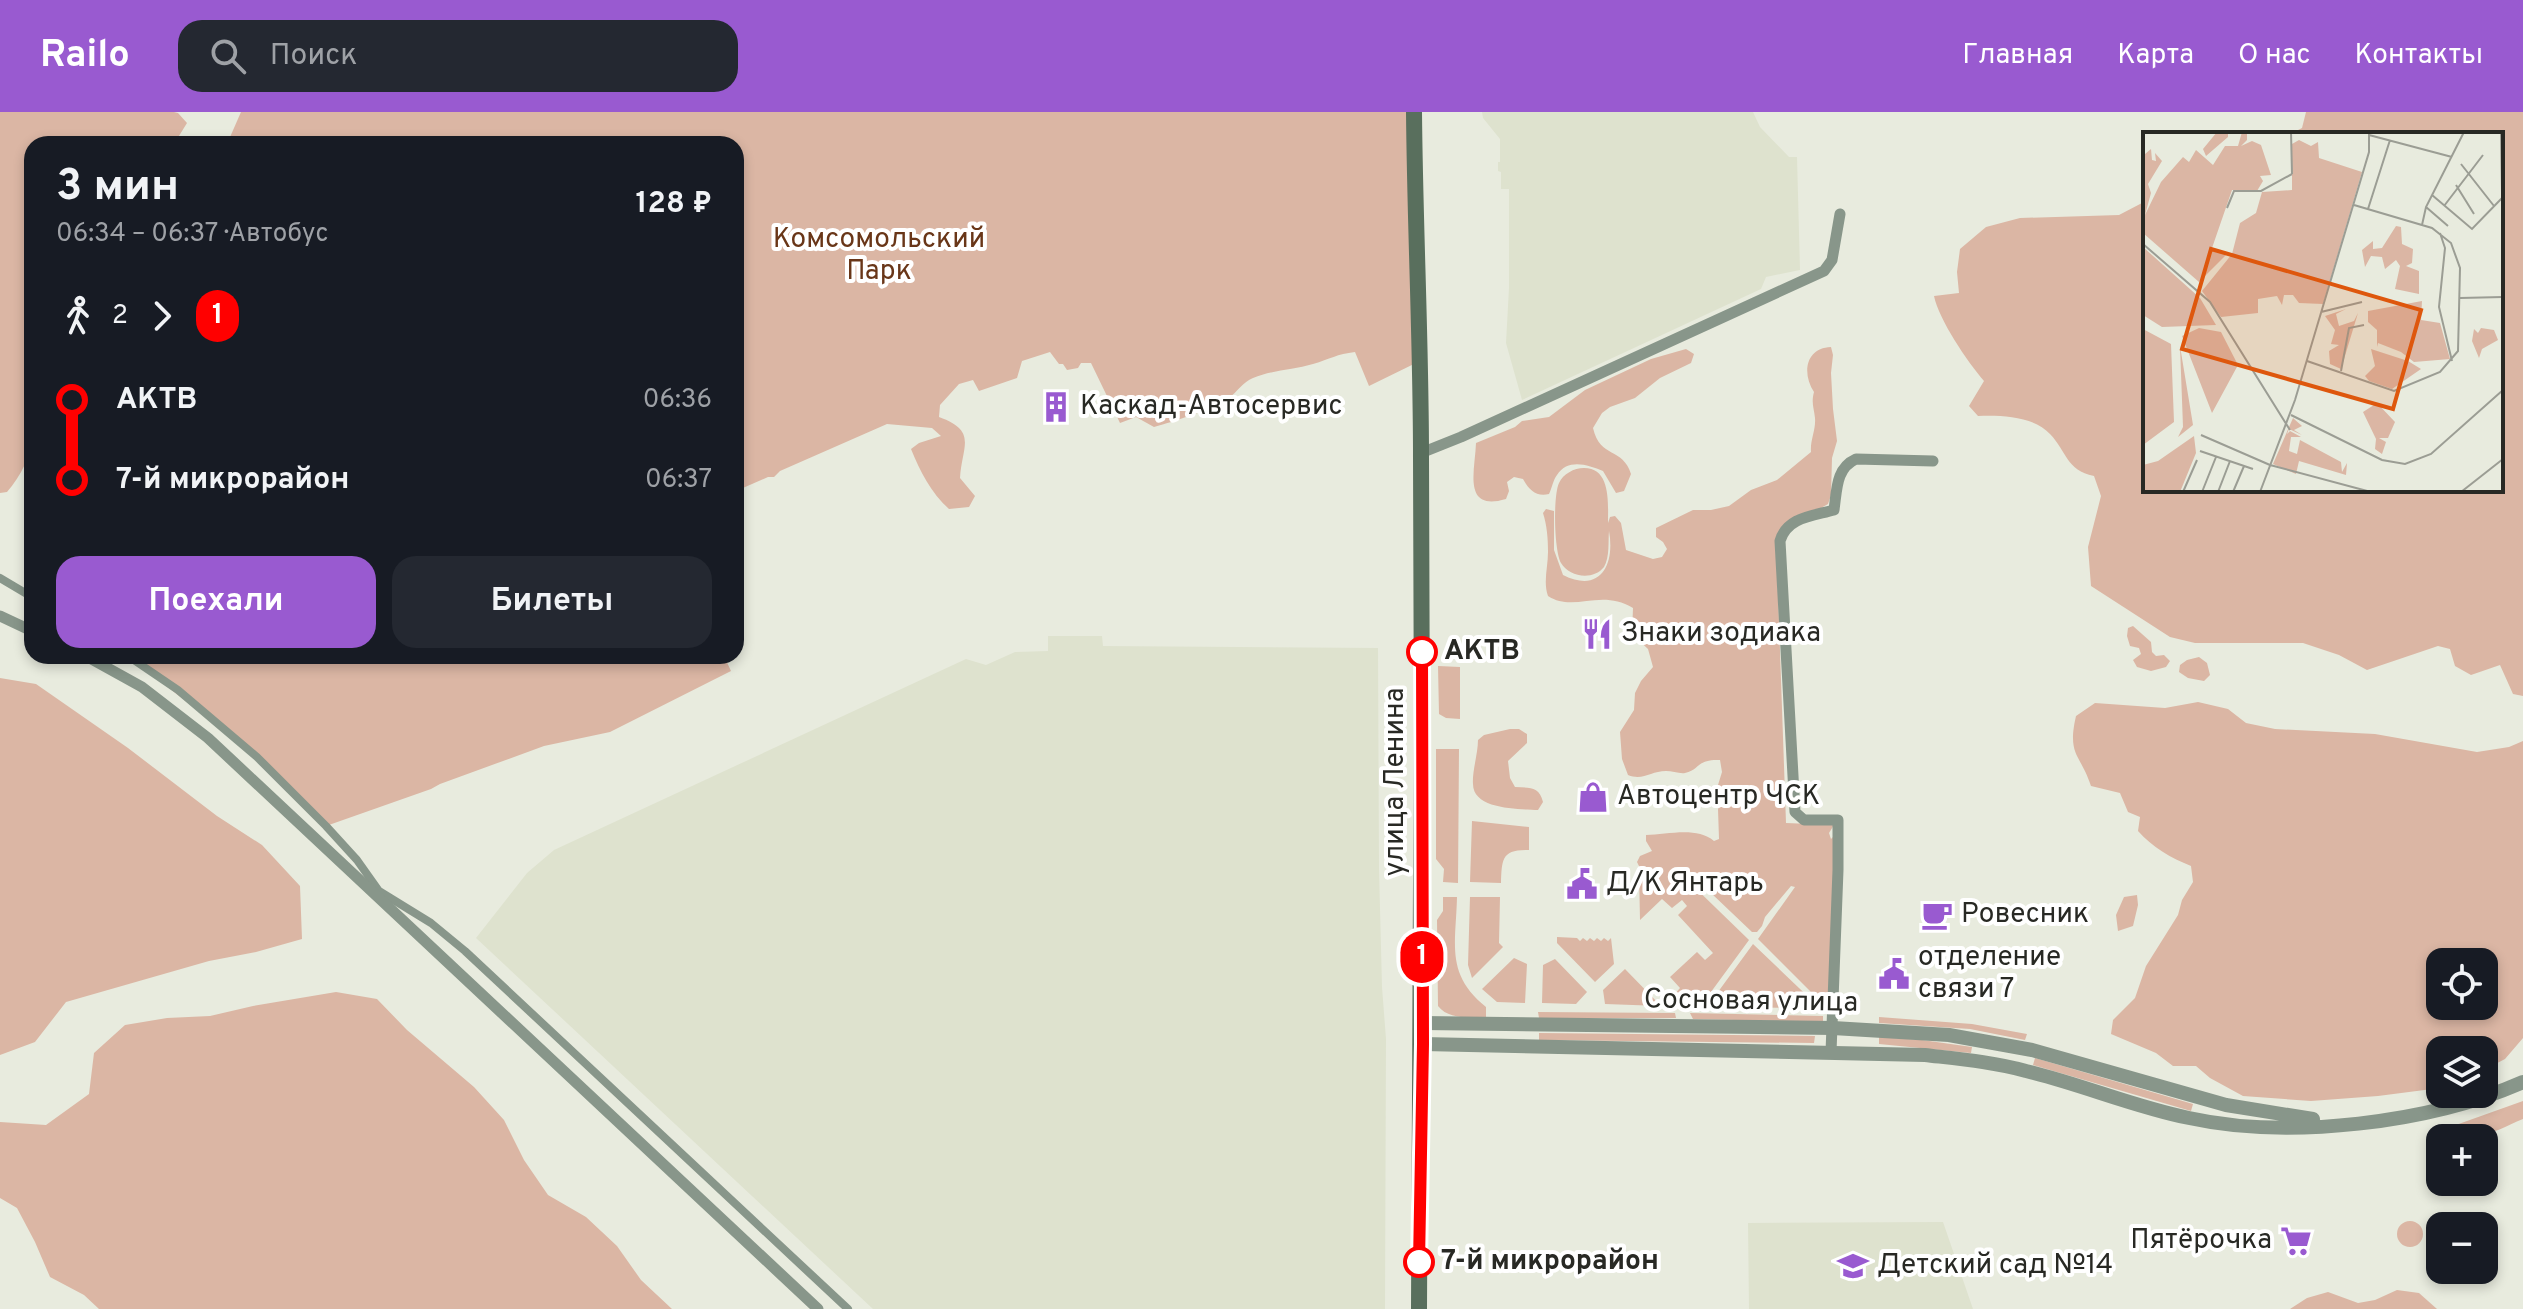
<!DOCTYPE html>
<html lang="ru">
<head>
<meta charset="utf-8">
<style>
	:root { --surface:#171b24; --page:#242831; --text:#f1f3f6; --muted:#9ea1a6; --accent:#995ad0 }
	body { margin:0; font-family:Overpass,sans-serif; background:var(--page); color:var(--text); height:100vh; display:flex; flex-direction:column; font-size:30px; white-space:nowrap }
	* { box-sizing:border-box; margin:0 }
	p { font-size:26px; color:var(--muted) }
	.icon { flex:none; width:44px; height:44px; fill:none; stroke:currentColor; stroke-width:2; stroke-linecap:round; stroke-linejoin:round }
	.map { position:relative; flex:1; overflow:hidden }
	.sheet { position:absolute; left:24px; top:24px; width:720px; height:528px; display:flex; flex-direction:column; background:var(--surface); border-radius:24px; box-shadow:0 4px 12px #0003 }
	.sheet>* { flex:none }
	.badge { padding:0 16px; border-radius:26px; font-size:28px; line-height:52px }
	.fabs { position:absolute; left:2426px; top:836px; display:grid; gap:16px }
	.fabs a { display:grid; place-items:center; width:72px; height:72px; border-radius:16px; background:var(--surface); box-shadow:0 4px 12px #0003; font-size:40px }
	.map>.badge { position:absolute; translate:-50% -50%; box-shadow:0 0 0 4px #fff }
	.legs { display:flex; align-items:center; gap:12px; height:88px; padding:0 32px; font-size:26px }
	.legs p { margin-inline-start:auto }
	.overview { display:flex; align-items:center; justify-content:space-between; height:136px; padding:0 32px }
	h1 { font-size:44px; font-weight:700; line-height:60px }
	.button { display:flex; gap:16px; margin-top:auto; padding:16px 32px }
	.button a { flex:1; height:92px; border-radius:24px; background:var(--accent); color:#fff; font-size:32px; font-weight:700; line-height:92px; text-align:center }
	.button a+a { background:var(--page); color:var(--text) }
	ul { padding:0 32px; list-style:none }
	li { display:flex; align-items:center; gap:28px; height:80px; font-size:30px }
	li i { display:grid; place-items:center; width:12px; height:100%; margin:0 10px; background:currentColor }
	li i::after { content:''; width:20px; height:20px; margin:-10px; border:6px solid; border-radius:50%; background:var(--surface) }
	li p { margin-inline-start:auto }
	li:first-child i { background:linear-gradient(#0000 50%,currentColor 0) }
	li:last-child i { background:linear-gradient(currentColor 50%,#0000 0) }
	header { display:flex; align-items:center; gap:48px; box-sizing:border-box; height:112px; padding:0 40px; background:var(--accent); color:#fff }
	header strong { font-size:38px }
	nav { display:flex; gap:44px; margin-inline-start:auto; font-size:28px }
	.search { width:560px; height:72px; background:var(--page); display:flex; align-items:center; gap:20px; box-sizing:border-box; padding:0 28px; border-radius:24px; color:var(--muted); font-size:30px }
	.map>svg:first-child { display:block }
</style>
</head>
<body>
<header>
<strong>Railo</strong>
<div class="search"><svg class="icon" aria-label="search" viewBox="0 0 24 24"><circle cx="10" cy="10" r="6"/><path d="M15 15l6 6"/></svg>Поиск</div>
<nav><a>Главная</a><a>Карта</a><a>О нас</a><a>Контакты</a></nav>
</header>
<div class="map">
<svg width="2523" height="1197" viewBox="0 0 2523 1197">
	<rect width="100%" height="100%" fill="#e8ebde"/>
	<path fill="#dee2ce" d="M1482,0H1753L1760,15L1789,45H1797L1800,158L1766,165L1761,177L1522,288L1506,231L1509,176V77H1501V60L1498,59V50H1500V27L1483,6Z
		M1048,524H1102L1103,534L1378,536L1379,757L1382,875L1386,927L1385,1197H873L476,826L527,761L554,738L966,547L986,553L1015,540L1048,539Z
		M1943,1110L1973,1197H1749L1748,1111Z"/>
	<path fill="#dbb6a4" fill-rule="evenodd" d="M0,0H174L178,1L187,11L174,32H32V297L26,299C39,327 27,357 7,380L0,381Z
		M241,0H1414L1420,249L1369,274L1355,240C1337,242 1330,247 1313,252C1293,258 1272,258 1253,266C1243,270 1237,280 1229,286C1210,298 1176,309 1154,315L1136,305L1120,311L1091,251H1081L1078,256L1067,258L1063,252H1059L1050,240L1022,249L1017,266L979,279L973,268L959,272L940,293L939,305C978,319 962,334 960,366L975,384L969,395L949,397C931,381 920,359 911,337L919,331L941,324L932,316L887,312L780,359L774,365H768L736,379V32H227Z
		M2306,0H2523V584L2513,582L2500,553L2471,563L2455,554L2450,537L2438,534L2367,558L2339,543L2303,531H2195L2170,525L2091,474L2088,435L2101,384L2094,364C2066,358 2067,340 2050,322C2034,304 2000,303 1978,304L1969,294L1984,269C1967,249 1939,208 1934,184L1959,181L1957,160L1960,137L1986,115L2020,106L2119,103L2142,91L2145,92V378H2501V22H2290L2302,16Z
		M1831,235L1833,243L1831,261L1833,297L1837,329L1832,346L1831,383L1828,392L1783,418L1776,424L1786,711L1834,713L1829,721L1831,727L1835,723L1828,892L1825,894L1758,827L1795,775L1791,774L1765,805L1762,814L1757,820H1752L1711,781L1700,775L1693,766L1683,764L1749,828L1700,895L1683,894L1673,884L1680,876L1670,865L1697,840L1705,848L1713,841L1678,803L1687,794L1682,788L1672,796L1662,787L1640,808L1639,760H1642L1637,750L1640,744L1652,739L1646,729V723C1667,723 1696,714 1714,729L1719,727L1718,697L1727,681L1718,673L1722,660L1720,648C1696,647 1700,658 1685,661C1680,662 1672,659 1666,659C1651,659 1643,669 1628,663L1622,647L1620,620L1634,598L1635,581L1641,569L1653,555L1648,537L1632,522L1633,496C1600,476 1574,501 1548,484C1543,470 1548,455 1548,440C1548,426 1547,414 1543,401L1546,397L1554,399V438L1563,463C1601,482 1615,452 1609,419C1608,429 1610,445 1604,455C1593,469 1569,465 1561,451C1554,438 1553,384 1559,371C1563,362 1574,356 1584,356C1611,356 1608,391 1608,411L1610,405L1615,404L1621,411L1626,438L1653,447L1662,445L1667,437L1663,430L1656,425V416L1693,398H1711L1729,394L1751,378L1777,368L1811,340C1810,328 1816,318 1815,306C1814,296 1811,291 1814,280C1802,262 1805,236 1831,235Z
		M1686,237L1694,242L1691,251L1660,266L1635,286L1610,295L1602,301L1593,316C1600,347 1623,335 1631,362L1624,379L1616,381L1603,359C1588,353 1568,346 1557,363C1553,368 1552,376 1549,382C1536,385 1529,378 1523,367L1514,365L1507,370L1509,379L1506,387C1462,400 1475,359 1476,331L1515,315L1522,309L1549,305L1585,278L1651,247Z
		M2133,514L2151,530L2152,540L2156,544L2164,543L2170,549L2166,555L2151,559L2137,555L2133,548L2141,542L2139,536L2130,534L2127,524L2128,516Z
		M128,544H724L731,559L610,620L544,634L440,672L431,677L326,714L257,645Z
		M2199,545L2207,551L2210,563L2204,569L2188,566L2179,560L2180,553L2187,548Z
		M1438,554L1460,555V607L1446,606L1439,602Z
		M0,566L36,572L128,636L217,704L262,733L300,774L302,827L256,840L209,849L66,890L35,930L0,943Z
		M2198,590L2228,597L2246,611L2275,617L2375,622L2477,640L2509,635L2523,629V926L2505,947L2484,958V938H2440V976L2378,984L2311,989L2243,984L2210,966L2196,954H2173L2156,941L2111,922L2113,908L2135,886L2146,854L2178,803L2182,788L2193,770L2191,754C2171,746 2152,735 2138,719L2140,705L2128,700L2120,681L2091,674C2080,641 2067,644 2076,604L2095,591L2165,596ZM2440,850H2484V894H2440Z
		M1510,617H1519L1527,622V631L1508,649L1510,666L1515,675C1530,676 1539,674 1543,690L1538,698C1520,697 1473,698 1473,672C1472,660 1478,641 1478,628L1484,623Z
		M1436,637H1459L1458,771L1443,770L1444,757L1436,747Z
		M1472,709L1529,715V738C1501,737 1502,748 1501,771L1470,770Z
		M2137,783L2138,793L2133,814L2118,819L2116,803L2124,785Z
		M1443,785H1457C1456,832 1445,862 1486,895V905C1469,905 1449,908 1438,894L1437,808L1443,799Z
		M1470,785H1500L1499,831L1503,835L1472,866L1468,853Z
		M1557,825L1577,826L1580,829L1583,826L1587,829L1590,826L1594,829L1597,826L1601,829L1604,826L1608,829L1611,826L1614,852L1595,870L1557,831Z
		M1753,832L1820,896L1707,895Z
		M1514,846L1527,852L1525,891L1497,890L1482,877Z
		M1555,847L1587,880L1576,892L1542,891L1543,853Z
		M1625,857L1661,894L1605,892L1603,878Z
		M336,880L377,887L407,918L474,975L504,1008L524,1048L548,1083L586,1105L617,1134L641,1168L672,1197H99L84,1183L50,1165L35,1130L17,1096L0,1086V1010L46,1013L89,982L94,941L125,913L167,906L210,904L253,894Z
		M1538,900L1675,901L1676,906H1539Z
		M1690,901L1823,904V910L1693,907Z
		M1879,905L1972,912L2027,922L2025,928L1970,917L1879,911Z
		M1539,921L1815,924L1814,931L1539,928Z
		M1879,925L1922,928L1972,935L1971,941L1879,932Z
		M2035,946L2193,992L2191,999L2033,953Z
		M2523,989V1007C2498,1017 2478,1033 2453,1014Z
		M2397 1122a13 13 0 1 1 26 0a13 13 0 1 1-26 0Z
		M2397,1178L2419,1181L2437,1197H2290L2307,1186L2328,1180L2358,1191L2375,1188Z"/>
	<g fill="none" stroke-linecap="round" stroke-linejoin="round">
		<path stroke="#88968a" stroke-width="8" d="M0,466L32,485
			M128,544L178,578L257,645L326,714L357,748L379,779L431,811L465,839L848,1197"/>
		<path stroke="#88968a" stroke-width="11" d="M1421,341L1461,325L1824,159L1832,148L1840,102
			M0,504L32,519
			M86,544L142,575L208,626L818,1197
			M1831,940L1838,758V708H1804L1795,700L1780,429C1787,405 1813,404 1834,398C1837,377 1836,356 1856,347L1933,349"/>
		<path stroke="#88968a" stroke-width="14" d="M1422,911L1833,916L1949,923L2032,938L2226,993L2313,1007
			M1423,932L1925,943C1959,947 1993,950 2026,959C2081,972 2134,995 2189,1006C2289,1028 2430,1011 2523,970"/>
		<path stroke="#596f5d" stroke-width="16" d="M1414,0C1415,115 1421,230 1421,345C1423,629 1421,913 1419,1197"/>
	</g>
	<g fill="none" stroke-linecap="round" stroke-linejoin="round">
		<defs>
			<path id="line-1" d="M1419,1150L1423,932L1422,540"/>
		</defs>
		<use href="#line-1" stroke="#fff" stroke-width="18"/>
		<use href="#line-1" stroke="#f00" stroke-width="12"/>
	</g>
	<defs>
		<symbol id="building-bare" viewBox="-9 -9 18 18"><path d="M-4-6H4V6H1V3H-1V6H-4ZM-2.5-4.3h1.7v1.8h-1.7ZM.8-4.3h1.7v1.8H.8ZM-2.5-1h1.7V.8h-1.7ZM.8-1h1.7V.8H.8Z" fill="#995ad0" stroke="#fff" stroke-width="2.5" paint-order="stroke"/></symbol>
		<symbol id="restaurant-bare" viewBox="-9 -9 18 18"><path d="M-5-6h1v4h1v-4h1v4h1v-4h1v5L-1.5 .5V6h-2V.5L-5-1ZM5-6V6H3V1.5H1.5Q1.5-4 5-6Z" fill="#995ad0" stroke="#fff" stroke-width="2.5" paint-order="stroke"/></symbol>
		<symbol id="shop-bare" viewBox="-9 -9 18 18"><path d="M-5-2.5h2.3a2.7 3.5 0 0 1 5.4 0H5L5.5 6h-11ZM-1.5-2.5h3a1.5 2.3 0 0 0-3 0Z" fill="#995ad0" stroke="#fff" stroke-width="2.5" paint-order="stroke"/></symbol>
		<symbol id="civic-bare" viewBox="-9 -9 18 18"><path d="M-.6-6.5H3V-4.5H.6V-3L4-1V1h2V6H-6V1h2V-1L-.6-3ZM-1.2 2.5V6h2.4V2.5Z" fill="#995ad0" stroke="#fff" stroke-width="2.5" paint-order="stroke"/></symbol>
		<symbol id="cafe-bare" viewBox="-9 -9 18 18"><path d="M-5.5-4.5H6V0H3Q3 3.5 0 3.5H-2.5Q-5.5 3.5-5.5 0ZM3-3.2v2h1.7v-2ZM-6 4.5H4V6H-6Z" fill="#995ad0" stroke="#fff" stroke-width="2.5" paint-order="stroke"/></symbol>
		<symbol id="supermarket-bare" viewBox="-9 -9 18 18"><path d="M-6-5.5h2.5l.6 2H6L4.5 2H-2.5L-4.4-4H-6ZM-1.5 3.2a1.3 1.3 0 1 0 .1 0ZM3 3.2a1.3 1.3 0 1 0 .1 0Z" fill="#995ad0" stroke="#fff" stroke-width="2.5" paint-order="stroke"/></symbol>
		<symbol id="school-bare" viewBox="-9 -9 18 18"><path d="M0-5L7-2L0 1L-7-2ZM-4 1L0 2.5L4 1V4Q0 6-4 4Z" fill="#995ad0" stroke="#fff" stroke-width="2.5" paint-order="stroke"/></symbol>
	</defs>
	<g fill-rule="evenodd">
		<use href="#building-bare" x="1034" y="273" width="44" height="44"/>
		<use href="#restaurant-bare" x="1575" y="500" width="44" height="44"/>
		<use href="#shop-bare" x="1571" y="663" width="44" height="44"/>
		<use href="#civic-bare" x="1560" y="750" width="44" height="44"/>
		<use href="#cafe-bare" x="1915" y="781" width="44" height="44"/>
		<use href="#civic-bare" x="1872" y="840" width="44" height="44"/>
		<use href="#supermarket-bare" x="2274" y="1107" width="44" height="44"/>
		<use href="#school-bare" x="1831" y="1132" width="44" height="44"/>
	</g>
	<g fill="#fff" stroke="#f00" stroke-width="4">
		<circle cx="1422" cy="540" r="14"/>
		<circle cx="1419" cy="1150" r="14"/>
	</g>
	<g text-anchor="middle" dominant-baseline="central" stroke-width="8" stroke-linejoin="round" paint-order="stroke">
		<g font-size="28" fill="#693618" stroke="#fff">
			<text x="879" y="128">Комсомольский<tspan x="879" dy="32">Парк</tspan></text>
		</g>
		<g font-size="28" fill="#282924" stroke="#fff" text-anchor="start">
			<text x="1080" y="295">Каскад-Автосервис</text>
			<text x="1621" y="522">Знаки зодиака</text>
			<text x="1617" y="685">Автоцентр ЧСК</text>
			<text x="1606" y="772">Д/К Янтарь</text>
			<text x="1961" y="803">Ровесник</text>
			<text x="1918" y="846">отделение<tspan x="1918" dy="32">связи 7</tspan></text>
			<text x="2272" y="1129" text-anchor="end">Пятёрочка</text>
			<text x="1877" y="1154">Детский сад №14</text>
		</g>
		<g font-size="28" font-weight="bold" fill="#282924" stroke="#fff" text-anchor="start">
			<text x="1444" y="540">АКТВ</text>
			<text x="1441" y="1150">7-й микрорайон</text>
		</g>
		<g font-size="28" fill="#282924" stroke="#fff">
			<text transform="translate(1396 670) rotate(-90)">улица Ленина</text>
			<text transform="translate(1751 890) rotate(1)">Сосновая улица</text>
		</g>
	</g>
	<g transform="translate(2143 20)">
		<rect width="360" height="360" fill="#e8ebde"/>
		<path d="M74,0H85V5L63,24L60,17ZM99,0H104V8L98,14L109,9L118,13L128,43L117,44L120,49L114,59L89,58L69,116L83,123L56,150L0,101V9L2,22L8,17L9,28L13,29L12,21L19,29L5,52L8,61L2,83L18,50L40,25L46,30L53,18L70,33L82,14H95ZM156,8L168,14L175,10L176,26L219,40L180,172L156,171L150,163H141L139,173L134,164L115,167V181L78,185L59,159L89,122L97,91L113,81L119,60L149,58V12ZM253,94L258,95L259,112L270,117L269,131L263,134L276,139V162L252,157L257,134L253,128L242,137L239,125L228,124L222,135L219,118L230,109V117L239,116ZM0,115L57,166L73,193L19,195L0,183ZM279,169L278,188L297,191L307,227L271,230L258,220L235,211L234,215V198L225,190V179ZM203,177L193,182L196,194L211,189L215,181L198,237L187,232L186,219L196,213L188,212L192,198L182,184ZM56,196L78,200L95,233L69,281L39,204ZM338,196L351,198L355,208L339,217L336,226L329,209L331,197L335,201ZM0,197L28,212L31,290L0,313ZM37,214L50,293L35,305L40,295ZM228,217L265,229L278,237L249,257L226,249L222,244L232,234ZM234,271L252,290L245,306H236L243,310L239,322L232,317L233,307L220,280ZM150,286L159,294L151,298L159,303L146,297L144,302L147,299L158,305H148L146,319L154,322L157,308L198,330L199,340L204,331L203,343L156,329L153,342L130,332ZM51,304L53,321L37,360H0V333L15,329Z" fill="#dbb6a4"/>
		<path fill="none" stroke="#9b9d94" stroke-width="2" d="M148,0L149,42M358,0L360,121M226,3L309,25M318,32L351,74M313,53L331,82M289,63L329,97L360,65M301,74L340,23M283,75L305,94M84,76L91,59H118L149,42M225,77L247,8M279,93L283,75L321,0M297,101L302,116L296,175L309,229M0,112L67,170L147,298M317,166L360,165M178,180L219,170M164,229L251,259L297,240L315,219L317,136L308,111L289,96L211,73M198,239L206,196L221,193M148,283L239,328L262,332L288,322L360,258M58,303L127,333M57,319L110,337M127,333L228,360M40,360L54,328M59,360L73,325M75,360L87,329M90,360L101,334M117,360L152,268L226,20V0M318,360L360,327"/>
		<path fill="#de570d" fill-opacity="0.15" stroke="#de570d" stroke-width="4" d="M68,117L278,178L250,277L39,217Z"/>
		<rect width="360" height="360" fill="none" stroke="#282924" stroke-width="4"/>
	</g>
</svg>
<div class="fabs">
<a><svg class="icon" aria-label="locate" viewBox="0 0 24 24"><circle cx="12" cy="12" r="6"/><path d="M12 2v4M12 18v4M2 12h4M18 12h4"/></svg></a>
<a><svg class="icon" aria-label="layers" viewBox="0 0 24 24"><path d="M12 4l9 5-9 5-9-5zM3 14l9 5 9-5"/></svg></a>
<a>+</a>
<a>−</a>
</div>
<b class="badge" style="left:1422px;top:845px;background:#f00;color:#fff">1</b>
<section class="sheet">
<div class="overview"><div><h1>3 мин</h1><p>06:34 – 06:37 · Автобус</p></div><b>128 ₽</b></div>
<div class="legs"><svg class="icon" aria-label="walk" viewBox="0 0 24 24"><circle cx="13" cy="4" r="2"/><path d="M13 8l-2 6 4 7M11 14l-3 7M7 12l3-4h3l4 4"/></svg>2<svg class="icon" aria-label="forward" viewBox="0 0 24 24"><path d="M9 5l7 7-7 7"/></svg><b class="badge" style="background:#f00;color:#fff">1</b></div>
<ul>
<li><i style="color:#f00"></i><b>АКТВ</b><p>06:36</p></li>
<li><i style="color:#f00"></i><b>7-й микрорайон</b><p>06:37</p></li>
</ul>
<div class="button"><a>Поехали</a><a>Билеты</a></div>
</section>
</div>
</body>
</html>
